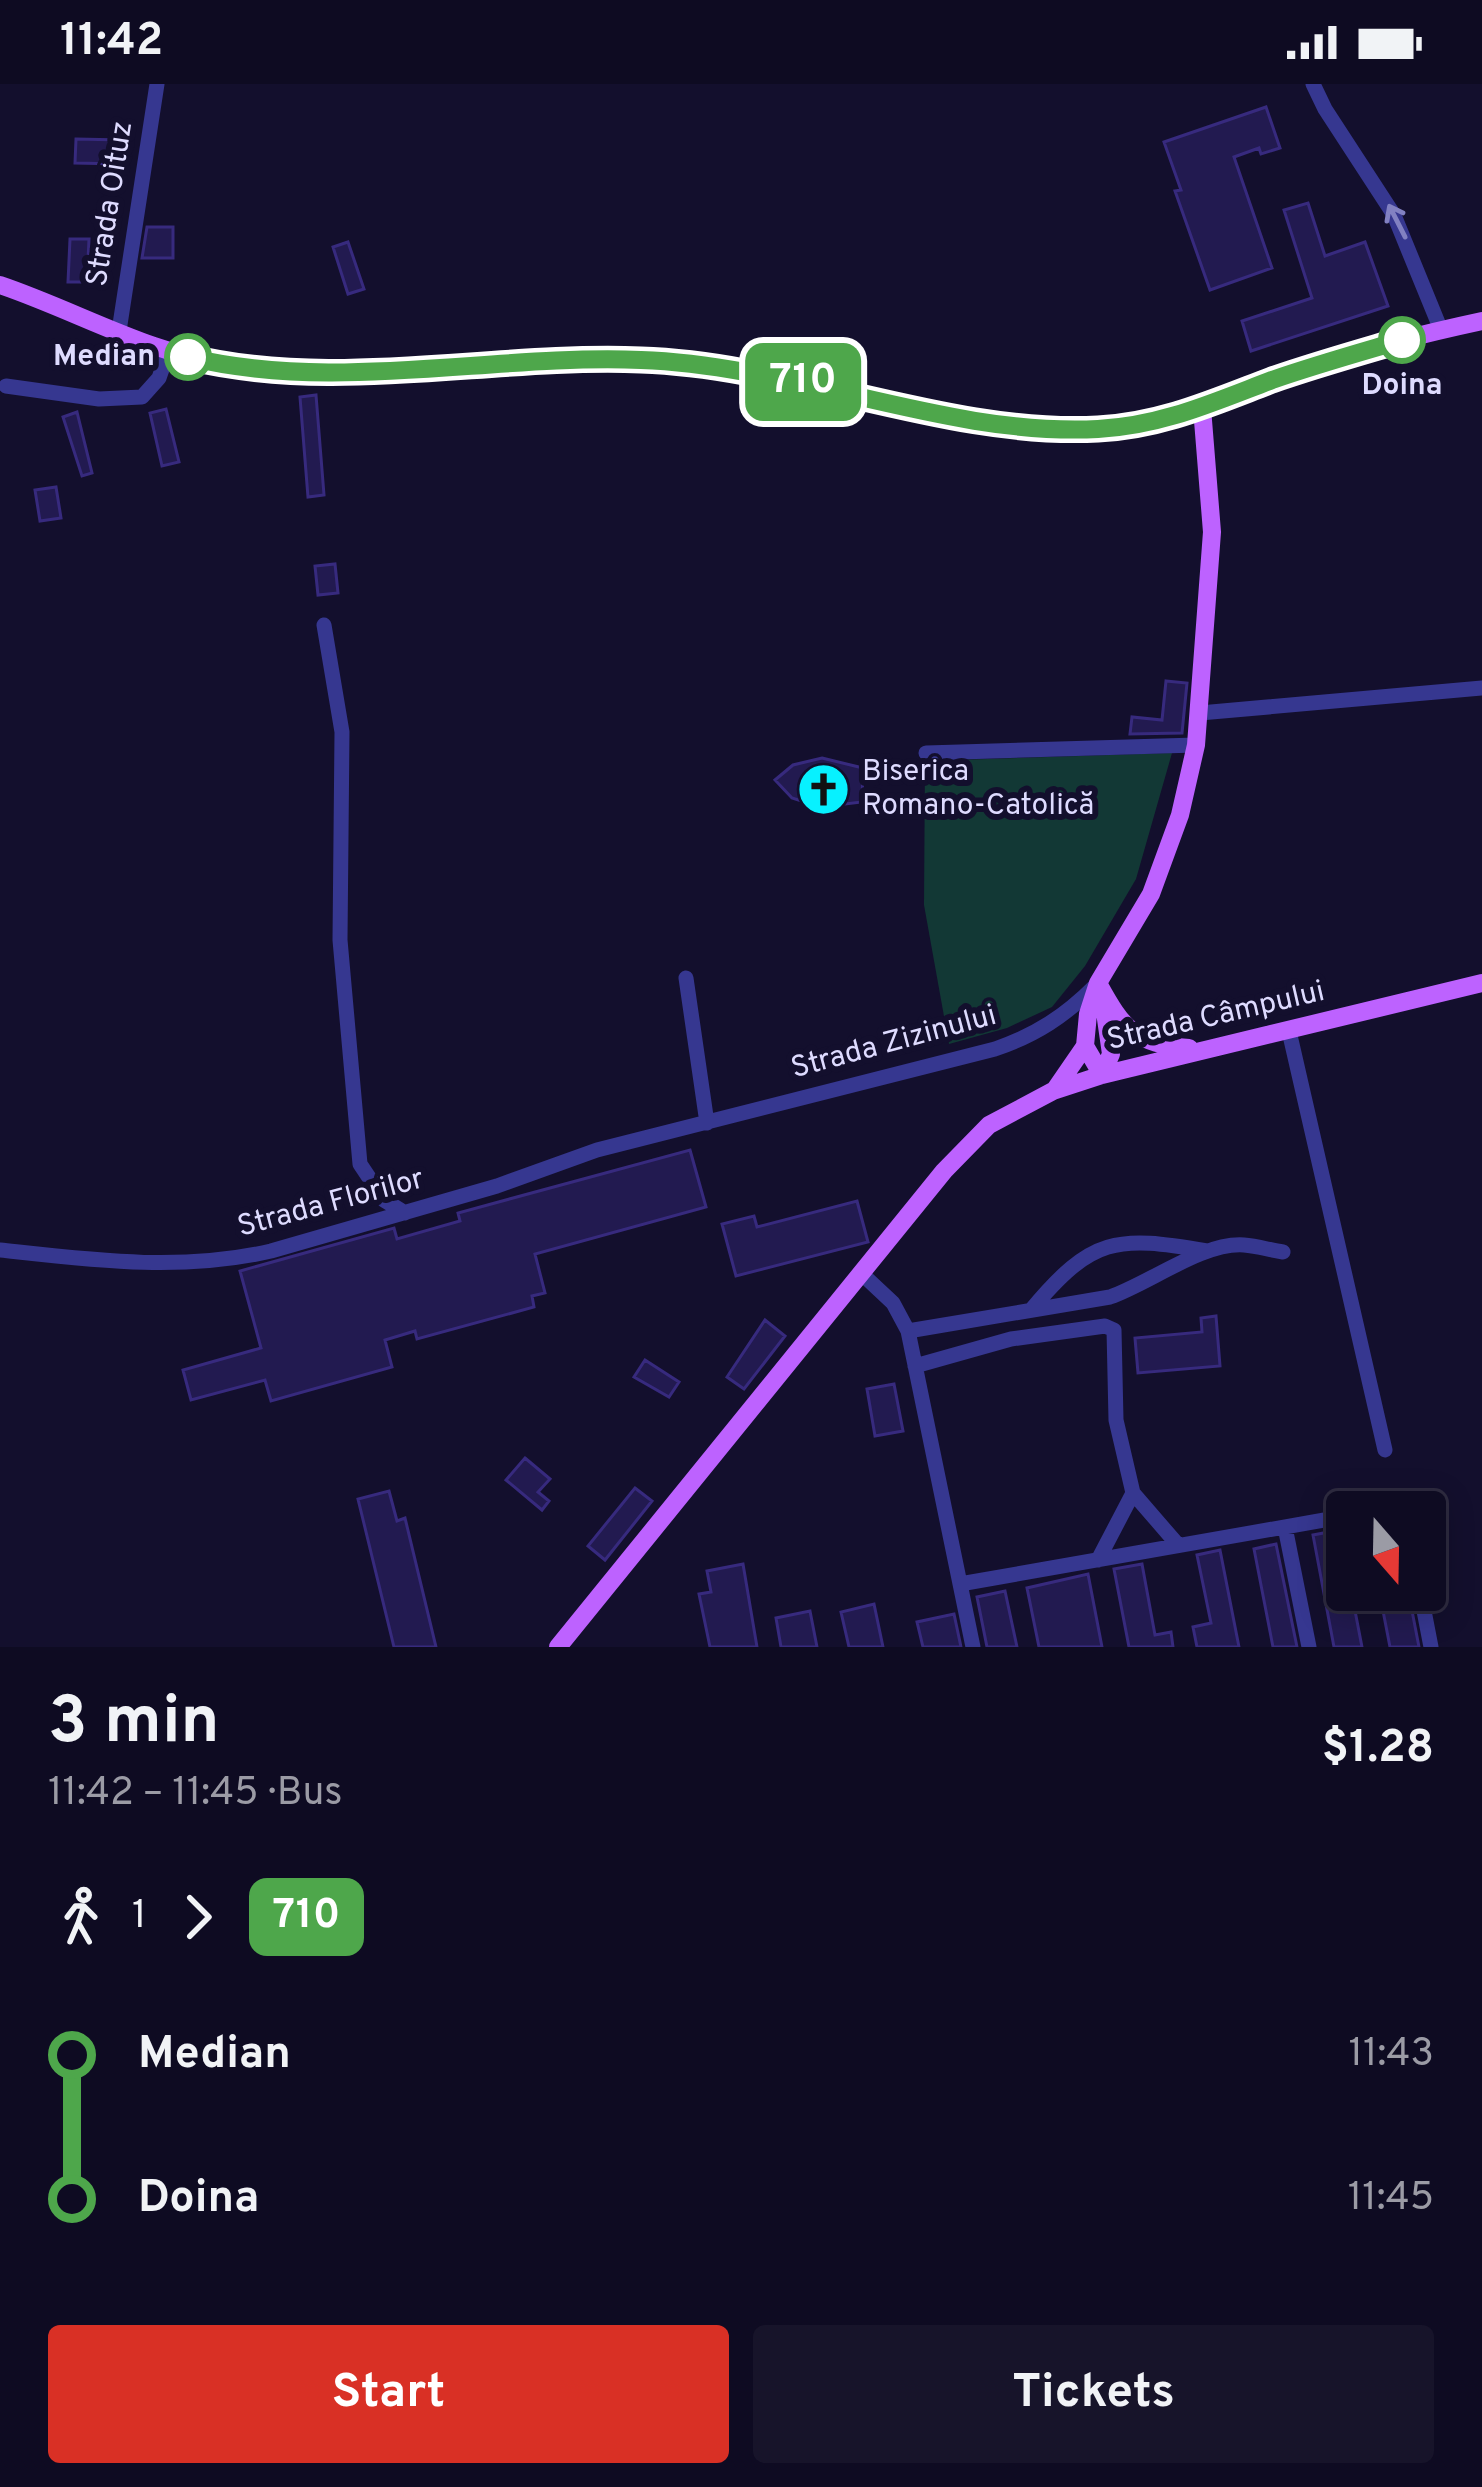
<!DOCTYPE html>
<html lang="en">
<head>
<meta charset="utf-8">
<style>
	:root { --surface:#0e0b22; --page:#17142a; --text:#f1f3f6; --muted:#9b9ba5; --line:#2e2b40; --accent:#d93025 }
	body { margin:0; font-family:Overpass,sans-serif; background:var(--page); color:var(--text); height:100vh; display:flex; flex-direction:column; font-size:45px; white-space:nowrap }
	* { box-sizing:border-box; margin:0 }
	p { font-size:39px; color:var(--muted) }
	.icon { flex:none; width:66px; height:66px; fill:none; stroke:currentColor; stroke-width:2; stroke-linecap:round; stroke-linejoin:round }
	.map { position:relative; height:1563px; overflow:hidden }
	.panel { display:flex; flex-direction:column; background:var(--surface); flex:1 }
	.panel>* { flex:none }
	.badge { padding:0 24px; border-radius:18px; font-size:42px; line-height:78px }
	.needle { width:78px; rotate:160deg }
	.controls { position:absolute; left:1326px; top:1407px; display:grid; gap:24px }
	.controls a { display:grid; place-items:center; width:120px; height:120px; border-radius:12px; background:var(--surface); box-shadow:0 6px 30px #0003,0 0 0 3px var(--line); font-size:60px }
	.map>.badge { position:absolute; translate:-50% -50%; box-shadow:0 0 0 6px #fff }
	.legs { display:flex; align-items:center; gap:18px; height:132px; padding:0 48px; font-size:39px }
	.legs p { margin-inline-start:auto }
	.head { display:flex; align-items:center; justify-content:space-between; height:204px; padding:0 48px }
	h1 { font-size:66px; font-weight:700; line-height:90px }
	.action { display:flex; gap:24px; margin-top:auto; padding:24px 48px }
	.action a { flex:1; height:138px; border-radius:12px; background:var(--accent); color:#fff; font-size:48px; font-weight:700; line-height:138px; text-align:center }
	.action a+a { background:var(--page); color:var(--text) }
	ul { padding:0 48px; list-style:none }
	li { display:flex; align-items:center; gap:42px; height:144px; font-size:45px }
	li i { display:grid; place-items:center; width:18px; height:100%; margin:0 15px; background:currentColor }
	li i::after { content:''; width:30px; height:30px; margin:-15px; border:9px solid; border-radius:50%; background:var(--surface) }
	li p { margin-inline-start:auto }
	li:first-child i { background:linear-gradient(#0000 50%,currentColor 0) }
	li:last-child i { background:linear-gradient(currentColor 50%,#0000 0) }
	.status { display:flex; justify-content:space-between; align-items:center; height:84px; padding:0 60px; background:var(--surface); direction:ltr }
	.status svg { height:33px; fill:currentColor }
	.map>svg:first-child { display:block }
</style>
</head>
<body>
<div class="status"><b>11:42</b><svg viewBox="0 0 49 12"><path d="M0 12V9h3v3zM5 12V6h3v6zM10 12V3h3v9zM15 12V0h3v12zM26 1h20v11H26zM47 4h2v5h-2z"/></svg></div>
<div class="map">
<svg width="1482" height="1563" viewBox="0 0 1482 1563">
	<rect width="100%" height="100%" fill="#130f2d"/>
	<path fill="#123835" d="M1172,669L1136,795L1085,882L1052,923L1007,944L949,960L924,821L925,677Z"/>
	<path fill="#221a50" stroke="#372a7e" stroke-width="3" d="M1266,23L1280,64L1261,70L1259,64L1234,73L1272,184L1210,206L1175,107L1181,106L1164,58Z
		M76,55L122,56L121,80L75,79Z
		M1308,119L1325,172L1365,158L1388,222L1251,267L1242,237L1312,214L1284,126Z
		M147,143H173V174H142Z
		M70,155H89L87,198H68Z
		M348,158L364,205L348,210L333,163Z
		M316,311L324,411L308,413L300,313Z
		M166,325L179,378L162,382L150,329Z
		M77,328L92,389L82,392L63,333Z
		M56,403L61,434L40,437L35,406Z
		M335,480L338,509L318,511L315,482Z
		M1166,597L1187,599L1182,649L1130,650L1132,633L1162,636Z
		M822,674L863,684L862,718L820,723L792,714L775,696L793,681Z
		M690,1066L706,1123L535,1170L545,1209L532,1212L534,1223L417,1255L415,1247L385,1256L392,1283L271,1317L265,1296L191,1316L183,1286L261,1264L240,1187L394,1144L397,1155L460,1137L458,1129Z
		M857,1117L868,1158L736,1192L722,1140L754,1132L757,1143Z
		M1216,1232L1220,1282L1138,1289L1135,1254L1202,1248L1201,1234Z
		M765,1236L785,1252L744,1305L727,1293Z
		M645,1276L679,1298L669,1313L634,1293Z
		M894,1300L903,1347L875,1352L867,1305Z
		M525,1374L550,1395L538,1408L549,1417L542,1426L506,1396Z
		M635,1404L652,1417L605,1476L588,1462Z
		M389,1407L397,1437L405,1434L436,1563H394L358,1415Z
		M1339,1446L1347,1506H1351L1362,1563H1334L1313,1451Z
		M1276,1460L1297,1563H1273L1254,1465Z
		M1220,1466L1239,1563H1197L1193,1543L1211,1539L1197,1471Z
		M743,1480L757,1563H710L699,1510L711,1508L707,1487Z
		M1142,1480L1155,1551L1171,1548L1173,1563H1129L1114,1485Z
		M1088,1490L1102,1563H1039L1027,1504Z
		M1379,1506H1408L1419,1563H1390Z
		M1005,1507L1017,1563H987L977,1513Z
		M874,1520L883,1563H849L841,1528Z
		M810,1527L817,1563H781L776,1534Z
		M954,1530L961,1563H923L917,1538Z"/>
	<g fill="none" stroke-linecap="round" stroke-linejoin="round">
		<path stroke="#363790" stroke-width="15" d="M1313,0L1325,25L1394,131L1441,246
			M119,247L157,0
			M6,302L99,315L142,313L159,294L168,268
			M324,541L342,648L340,856L360,1080L384,1116L405,1129
			M1200,629L1482,604
			M926,669L1196,661
			M686,894L707,1039
			M1289,947L1385,1366
			M0,1166C91,1176 181,1188 271,1167L497,1102L597,1066L995,965C1036,951 1065,932 1096,901
			M861,1189L893,1219L908,1247L973,1563
			M1031,1226C1092,1153 1116,1151 1207,1167
			M908,1247L1110,1213C1150,1199 1203,1158 1244,1161C1257,1162 1270,1166 1283,1168
			M915,1282L1011,1255L1105,1242L1114,1246L1116,1336L1133,1409
			M1367,1428L1389,1424L1400,1428
			M1285,1443L1309,1563
			M1098,1476L1133,1409L1178,1461
			M960,1500L1347,1432
			M1420,1506L1431,1563"/>
		<path stroke="#bd62ff" stroke-width="18" d="M0,201C77,227 151,271 231,281C386,300 540,264 695,279C828,293 973,357 1107,345C1181,337 1245,304 1315,281C1370,263 1426,249 1482,237
			M1098,899C1123,945 1135,960 1189,964
			M1102,991L1085,962L1088,930L1098,899L1151,810L1180,731L1196,661L1212,448L1202,324
			M1102,991L1111,970L1104,921
			M1054,1007L1085,962
			M558,1563L944,1087L989,1041L1053,1007L1102,991L1482,899"/>
	</g>
	<defs><path id="oneway-shaft" d="M-6 0H5M1.5-3L5.5 0L1.5 3" fill="none" stroke-width="1.6" stroke-linecap="round" stroke-linejoin="round" transform="scale(3)"/></defs>
	<use stroke="#8281c2" href="#oneway-shaft" transform="translate(1397 137) rotate(-117)"/>
	<g fill="none" stroke-linecap="round" stroke-linejoin="round">
		<defs>
			<path id="line-1" d="M188,273C336,309 491,270 641,276C794,281 947,353 1098,345C1161,342 1214,318 1272,296C1315,281 1358,269 1402,256"/>
		</defs>
		<use href="#line-1" stroke="#fff" stroke-width="27"/>
		<use href="#line-1" stroke="#4ea74b" stroke-width="18"/>
	</g>
	<defs>
		<symbol id="church-disc" viewBox="-11 -11 22 22"><circle r="9.5" fill="#07f1ff" stroke="#130f2d"/><path d="M-1.2-6h2.4v3.5h3.3v2.4h-3.3V6h-2.4V-.1h-3.3v-2.4h3.3Z" fill="#111"/></symbol>
	</defs>
	<g fill-rule="evenodd">
		<use href="#church-disc" x="794" y="676" width="59" height="59"/>
	</g>
	<g fill="#fff" stroke="#4ea74b" stroke-width="6">
		<circle cx="1402" cy="256" r="21"/>
		<circle cx="188" cy="273" r="21"/>
	</g>
	<g text-anchor="middle" dominant-baseline="central" stroke-width="12" stroke-linejoin="round" paint-order="stroke">
		<g font-size="30" fill="#dedbff" stroke="#130f2d">
			<text transform="translate(111 120) rotate(-81)">Strada Oituz</text>
			<text transform="translate(1216 933) rotate(-13)">Strada Câmpului</text>
			<text transform="translate(894 959) rotate(-15)">Strada Zizinului</text>
			<text transform="translate(331 1120) rotate(-15)">Strada Florilor</text>
		</g>
		<g font-size="30" font-weight="bold" fill="#dedbff" stroke="#130f2d" text-anchor="end">
			<text x="155" y="273">Median</text>
			<text x="1402" y="302" text-anchor="middle">Doina</text>
		</g>
		<g font-size="30" fill="#dedbff" stroke="#130f2d" text-anchor="start">
			<text x="862" y="688">Biserica<tspan x="862" dy="34">Romano-Catolică</tspan></text>
		</g>
	</g>
</svg>
<div class="controls">
<a><svg class="needle" viewBox="-14 -14 28 28"><path d="M0-13l5 13h-10z" fill="#e53935"/><path d="M0 13l5-13h-10z" fill="#9b9ba5"/></svg></a>
</div>
<b class="badge" style="left:803px;top:298px;background:#4ea74b;color:#fff">710</b>
</div>
<section class="panel">
<div class="head"><div><h1>3 min</h1><p>11:42 – 11:45 · Bus</p></div><b>$1.28</b></div>
<div class="legs"><svg class="icon" aria-label="walk" viewBox="0 0 24 24"><circle cx="13" cy="4" r="2"/><path d="M13 8l-2 6 4 7M11 14l-3 7M7 12l3-4h3l4 4"/></svg>1<svg class="icon" aria-label="forward" viewBox="0 0 24 24"><path d="M9 5l7 7-7 7"/></svg><b class="badge" style="background:#4ea74b;color:#fff">710</b></div>
<ul>
<li><i style="color:#4ea74b"></i><b>Median</b><p>11:43</p></li>
<li><i style="color:#4ea74b"></i><b>Doina</b><p>11:45</p></li>
</ul>
<div class="action"><a>Start</a><a>Tickets</a></div>
</section>
</body>
</html>
